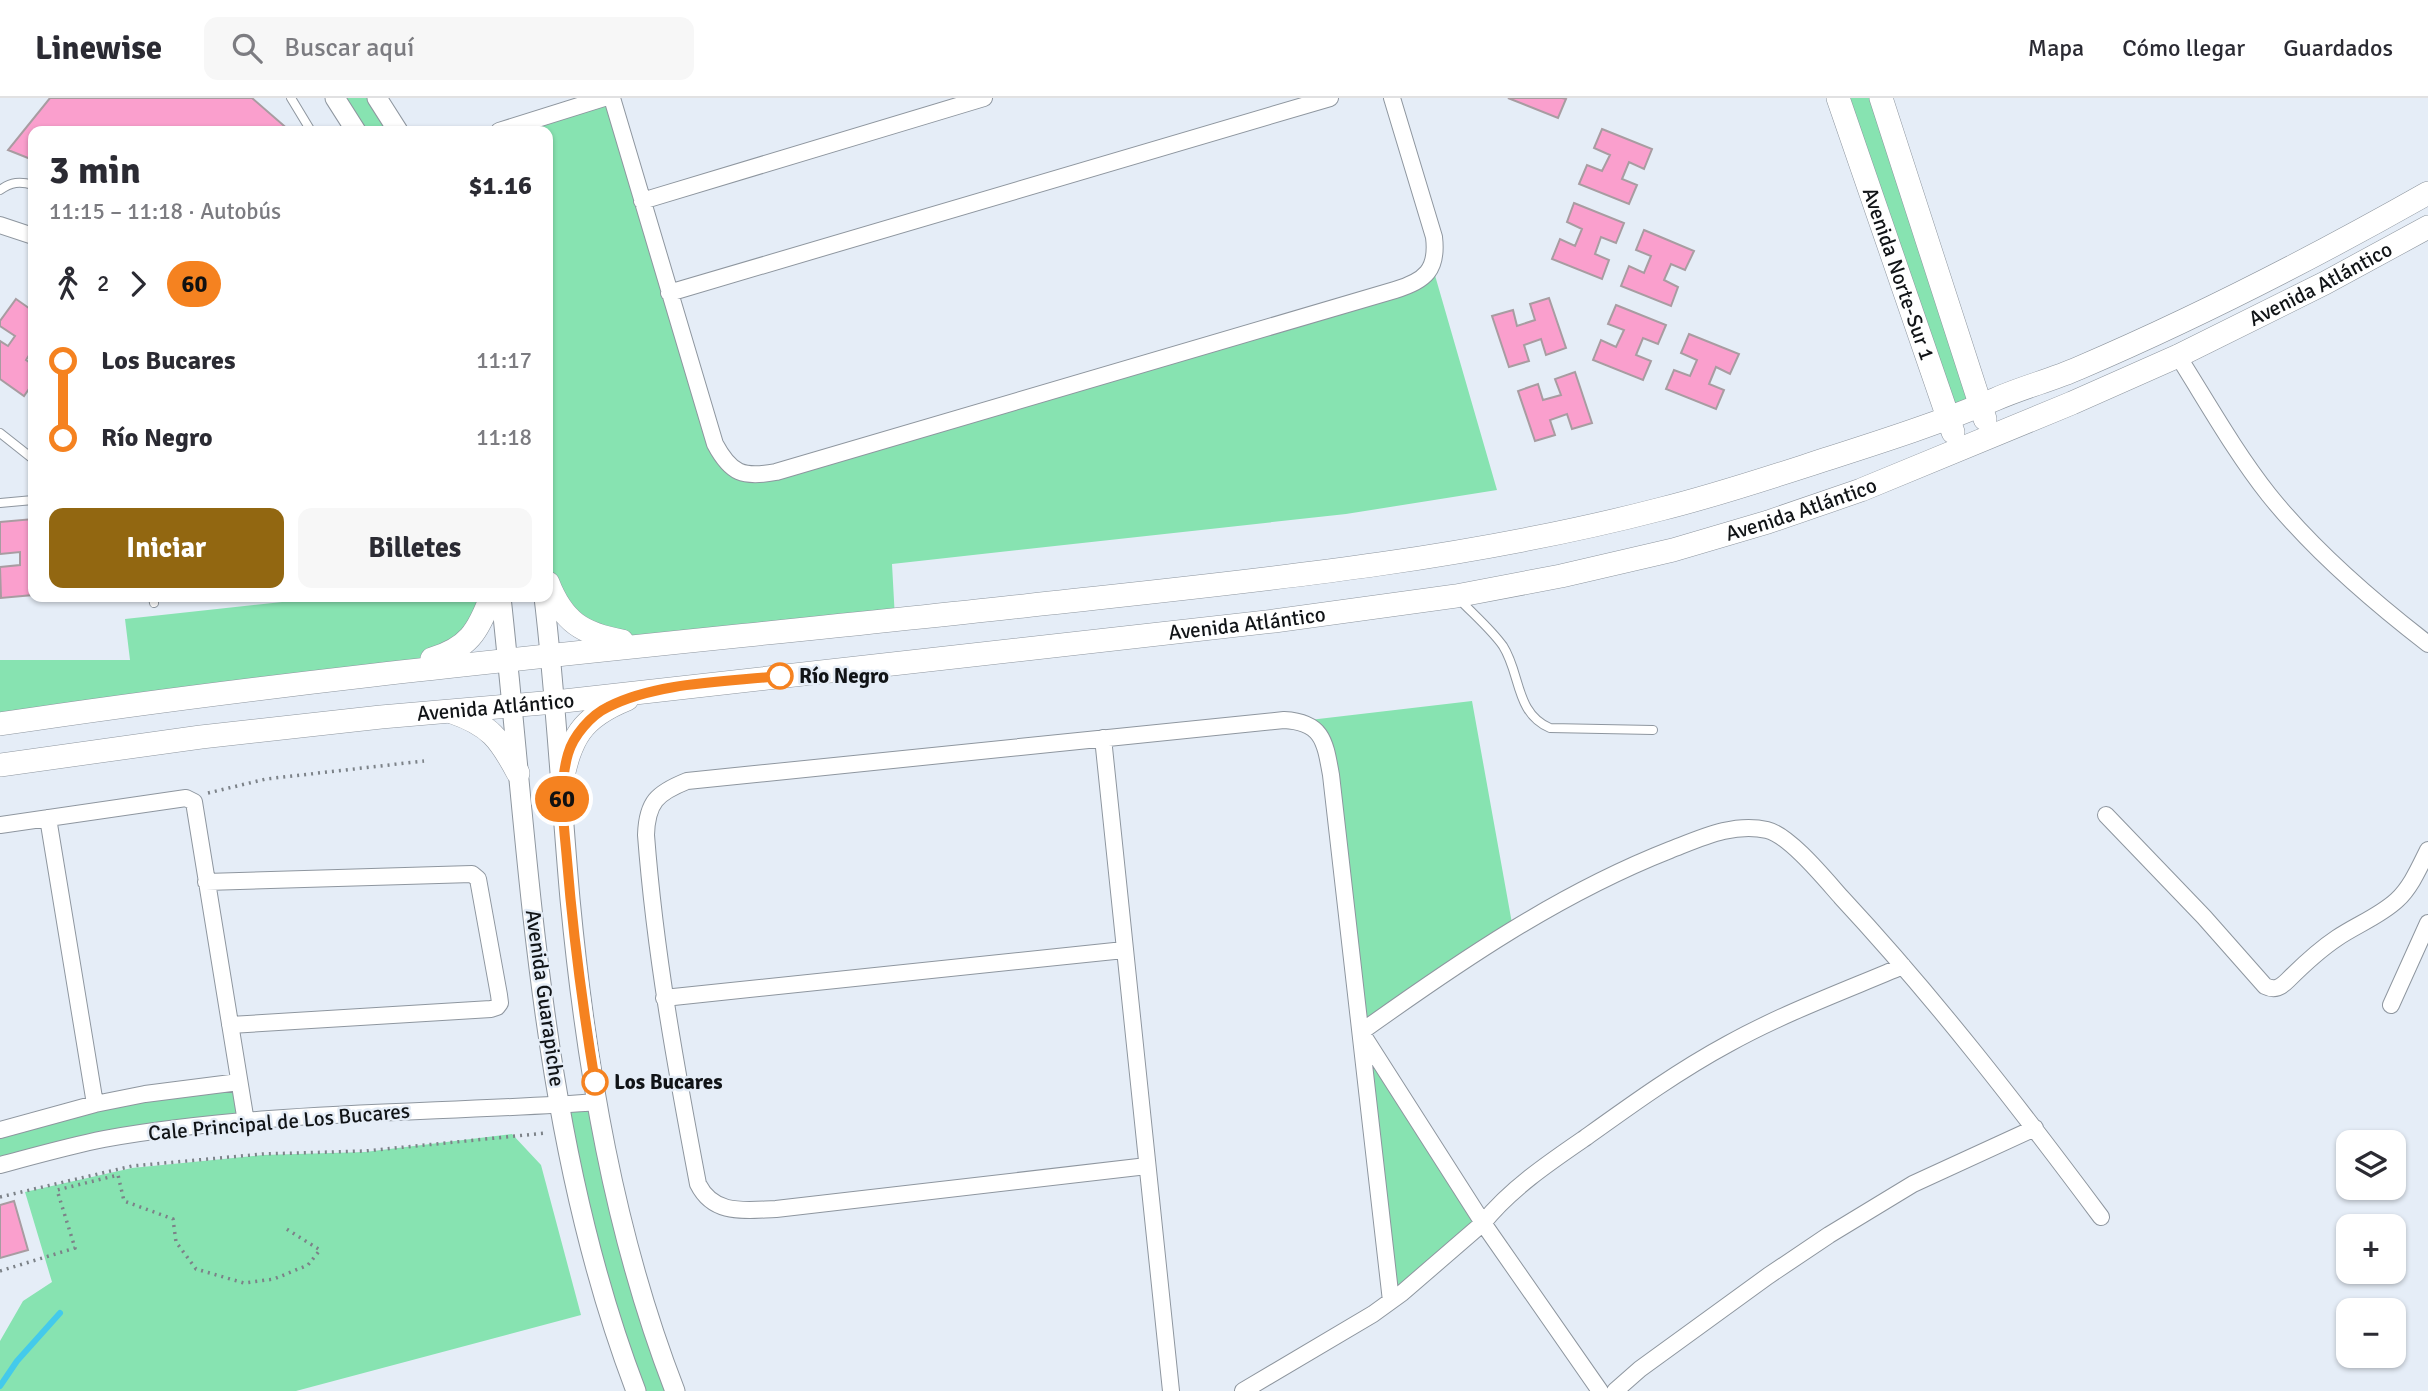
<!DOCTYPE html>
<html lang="es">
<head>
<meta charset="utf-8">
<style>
	:root { --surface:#fff; --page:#f7f7f7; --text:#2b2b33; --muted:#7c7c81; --line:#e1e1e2; --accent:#926711 }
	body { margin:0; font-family:Signika,sans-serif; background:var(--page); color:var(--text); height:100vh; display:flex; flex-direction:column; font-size:26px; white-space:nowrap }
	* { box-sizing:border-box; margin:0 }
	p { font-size:23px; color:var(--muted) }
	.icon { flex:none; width:38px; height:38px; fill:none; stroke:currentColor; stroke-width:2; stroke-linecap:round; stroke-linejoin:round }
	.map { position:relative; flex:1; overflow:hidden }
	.panel { position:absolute; left:28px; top:28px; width:525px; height:476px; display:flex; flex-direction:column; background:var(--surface); border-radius:14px; box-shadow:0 2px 5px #0004 }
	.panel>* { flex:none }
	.badge { padding:0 14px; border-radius:23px; font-size:24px; line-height:46px }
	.buttons { position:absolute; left:2336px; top:1032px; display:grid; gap:14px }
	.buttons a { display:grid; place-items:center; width:70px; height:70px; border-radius:14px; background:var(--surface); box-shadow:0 2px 5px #0004; font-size:35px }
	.map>.badge { position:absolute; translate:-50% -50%; box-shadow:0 0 0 4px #fff }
	.legs { display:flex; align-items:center; gap:10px; height:77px; padding:0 21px; font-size:23px }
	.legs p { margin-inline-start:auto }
	.head { display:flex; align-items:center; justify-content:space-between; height:119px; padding:0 21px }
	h1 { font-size:38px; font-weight:800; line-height:52px }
	.cta { display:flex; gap:14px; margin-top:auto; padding:14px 21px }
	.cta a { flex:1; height:80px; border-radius:14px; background:var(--accent); color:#fff; font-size:28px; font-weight:800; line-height:80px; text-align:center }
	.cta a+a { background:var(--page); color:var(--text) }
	ul { padding:0 21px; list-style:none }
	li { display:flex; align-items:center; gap:24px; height:77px; font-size:26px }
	li i { display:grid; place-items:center; width:10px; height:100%; margin:0 9px; background:currentColor }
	li i::after { content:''; width:18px; height:18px; margin:-9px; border:5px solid; border-radius:50%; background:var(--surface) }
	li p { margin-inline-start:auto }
	li:first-child i { background:linear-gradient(#0000 50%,currentColor 0) }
	li:last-child i { background:linear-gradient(currentColor 50%,#0000 0) }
	header { display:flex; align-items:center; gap:42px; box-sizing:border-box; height:98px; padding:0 35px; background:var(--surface); border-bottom:2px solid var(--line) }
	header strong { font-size:33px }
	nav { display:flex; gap:38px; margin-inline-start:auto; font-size:24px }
	.search { width:490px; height:63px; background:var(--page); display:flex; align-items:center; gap:18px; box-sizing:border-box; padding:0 24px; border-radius:14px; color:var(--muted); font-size:26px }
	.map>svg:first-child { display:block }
</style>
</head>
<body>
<header>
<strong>Linewise</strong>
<div class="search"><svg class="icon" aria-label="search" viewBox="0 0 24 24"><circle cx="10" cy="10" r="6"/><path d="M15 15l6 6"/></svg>Buscar aquí</div>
<nav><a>Mapa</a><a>Cómo llegar</a><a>Guardados</a></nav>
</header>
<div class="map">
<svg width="2428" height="1293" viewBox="0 0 2428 1293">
	<rect width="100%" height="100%" fill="#e5edf7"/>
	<path fill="#87e3b1" d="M335,0H377L398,33H356Z
		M604,0L707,322L743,376L1395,192L1432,167L1497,392L1346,416L892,466L895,521L653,546L595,538L548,485V33H499Z
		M1838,0H1881L1981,308L1948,322Z
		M329,499H491L482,521L436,560L0,626V562H130L125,521Z
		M1472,603L1513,831L1361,934L1483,1125L1391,1203L1328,661L1301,623Z
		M239,984L246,1024L0,1067V1032Z
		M598,1004L675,1293H636L561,1007Z
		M512,1036L541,1067L581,1217L296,1293H0V1243L23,1203L52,1184L25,1094L132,1070L263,1057L365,1054Z"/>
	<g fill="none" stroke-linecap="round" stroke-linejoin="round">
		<path stroke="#44caeb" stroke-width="6" d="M0,1288L17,1263L60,1215"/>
	</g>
	<path fill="#fa9fcd" stroke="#a89ca1" stroke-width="2" d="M50,0H252L290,33H33V62L8,52Z
		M1508,0H1562L1566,1L1558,20Z
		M1602,31L1652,51L1644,71L1629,64L1622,81L1637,87L1629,106L1579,86L1587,67L1602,73L1610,57L1594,50Z
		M1574,105L1624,125L1616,145L1601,139L1595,156L1609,162L1602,181L1552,161L1560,141L1575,148L1582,131L1567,124Z
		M1644,132L1694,153L1685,172L1671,166L1664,182L1678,189L1671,208L1621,188L1629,168L1644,175L1651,158L1636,152Z
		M1549,200L1566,250L1546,257L1541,241L1524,247L1529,263L1509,269L1492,218L1513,212L1517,228L1535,222L1530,206Z
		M16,201L33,213V251L26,262L33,267V285L24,298L0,281V243L8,248L15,238L0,228V223Z
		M1616,207L1666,227L1658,246L1643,240L1636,257L1651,263L1643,282L1593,262L1601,242L1616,249L1624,232L1608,226Z
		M1689,236L1739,256L1730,276L1716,269L1709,286L1724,292L1716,311L1666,291L1674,272L1690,278L1697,262L1681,255Z
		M1575,274L1592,325L1572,331L1567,316L1550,322L1555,337L1535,343L1518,293L1538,286L1543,302L1561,297L1555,281Z
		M33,421V497L1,500L0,469L20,467V454L0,456V424Z
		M14,1103L28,1152L0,1160V1107Z"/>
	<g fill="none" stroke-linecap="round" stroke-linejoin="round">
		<defs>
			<path id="service" d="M291,0L311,33
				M0,92C11,84 20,83 33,87
				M0,335L33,361
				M0,405L33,402
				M153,499L154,505
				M1458,500C1472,515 1491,531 1503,548C1521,576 1515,615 1550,630L1653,632"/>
			<path id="minor" d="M612,0L715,346C731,376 743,380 776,374L1395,192C1425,183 1438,172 1434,139L1392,0
				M499,33L604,0
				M642,103L984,0
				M0,127L33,138
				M669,195L1330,0
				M2178,258C2207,304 2235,354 2269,397C2314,453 2371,502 2428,546
				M1103,640L1171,1293
				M2106,717L2204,819L2265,888C2275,893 2281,889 2288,882C2304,866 2319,852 2337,840C2356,827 2380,818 2397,802C2411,789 2419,770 2428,752
				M48,720L95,1006
				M0,727L186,700L194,704L246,1024
				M206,784L472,776L478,781L499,897L500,905L497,909L491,911L230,927
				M664,900L1124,852
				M2391,907L2428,825
				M0,1032L95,1006L145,996L239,984
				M0,1067C34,1058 69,1048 104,1041C266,1012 434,1016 598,1004
				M1147,1068L776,1111C745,1112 714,1118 698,1086C676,970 655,855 646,737C647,704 657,695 687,683L1284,622C1323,624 1325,644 1331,677L1391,1203
				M1243,1293L1373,1216L1402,1195L1483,1125C1510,1091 1550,1064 1585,1040C1631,1007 1678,973 1728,946C1784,915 1844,893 1903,868
				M1600,1293L1483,1125L1361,934C1459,864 1558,796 1670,752C1701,740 1734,724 1767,732C1789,737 1825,781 1841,799C1935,900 2019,1009 2101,1119
				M1615,1293L1640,1271L1768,1178L1829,1137L1913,1086L2035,1030"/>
			<path id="tertiary" d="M335,0L356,33
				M377,0L398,33
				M501,499C530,765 539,1040 636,1293
				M544,499C556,599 561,700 570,801C586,968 614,1136 675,1293"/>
			<g id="secondary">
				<path id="s1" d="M1838,0L1953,334"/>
				<path d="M1881,0L1985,321"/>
				<path d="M548,485C563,524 583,536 622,543"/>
				<path d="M432,561C468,550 478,534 491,499"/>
				<path d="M452,614C490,627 500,641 518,675"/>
				<path d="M0,626C337,575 676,546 1014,509C1231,485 1450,466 1661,411C1718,397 1774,378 1830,360C1886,342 1942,324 1996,301C2023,289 2052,282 2079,270C2198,219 2315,159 2428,95"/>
				<path id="s2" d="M0,667L201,639L381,619L555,604L1274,523L1456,498L1561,478L1673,452L1768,424L1861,392L2072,305L2178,258L2325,185L2428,129"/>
				<path d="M561,687C571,640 580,620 627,601"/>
			</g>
		</defs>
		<use href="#service" stroke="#8e969f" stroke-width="10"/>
		<use href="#minor" stroke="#8e969f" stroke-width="18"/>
		<use href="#tertiary" stroke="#8e969f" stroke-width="21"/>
		<use href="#secondary" stroke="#8e969f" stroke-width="24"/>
		<path stroke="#7c8288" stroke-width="3.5" stroke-dasharray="2 5" stroke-linecap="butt" d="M208,695L266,681L424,663
			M0,1099L132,1068L263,1056L365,1053L546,1035
			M0,1173L75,1150L57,1092L118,1077L124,1103L173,1121L176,1144L196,1171L244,1185L274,1181L308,1167L320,1152L285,1130"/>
		<use href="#service" stroke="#fff" stroke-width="8"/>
		<use href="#minor" stroke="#fff" stroke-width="16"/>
		<use href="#tertiary" stroke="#fff" stroke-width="19"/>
		<use href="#secondary" stroke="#fff" stroke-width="23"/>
	</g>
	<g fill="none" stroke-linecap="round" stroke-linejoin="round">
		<defs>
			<path id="line-1" d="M595,984C583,911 573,836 567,762C564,726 558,691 568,656C573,638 591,617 608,609C657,584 726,584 780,578"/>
		</defs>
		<use href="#line-1" stroke="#fff" stroke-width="16"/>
		<use href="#line-1" stroke="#f58220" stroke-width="10"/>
	</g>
	<g fill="#fff" stroke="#f58220" stroke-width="3.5">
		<circle cx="780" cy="578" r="12"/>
		<circle cx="595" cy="984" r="12"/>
	</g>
	<g text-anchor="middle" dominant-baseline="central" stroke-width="5" stroke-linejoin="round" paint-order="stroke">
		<g font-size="21" fill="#111417" stroke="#e5edf7">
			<text stroke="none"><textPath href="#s1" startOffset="186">Avenida Norte-Sur 1</textPath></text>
			<text stroke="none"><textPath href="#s2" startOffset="2389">Avenida Atlántico</textPath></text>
			<text stroke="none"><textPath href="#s2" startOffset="1822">Avenida Atlántico</textPath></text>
			<text stroke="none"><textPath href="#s2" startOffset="1255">Avenida Atlántico</textPath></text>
			<text stroke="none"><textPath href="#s2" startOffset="499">Avenida Atlántico</textPath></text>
			<text transform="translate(545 900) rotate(82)">Avenida Guarapiche</text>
			<text transform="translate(279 1024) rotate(-5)">Cale Principal de Los Bucares</text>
		</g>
		<g font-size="21" font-weight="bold" fill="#111417" stroke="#e5edf7" text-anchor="start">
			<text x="799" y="578">Río Negro</text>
			<text x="614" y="984">Los Bucares</text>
		</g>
	</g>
</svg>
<div class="buttons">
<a><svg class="icon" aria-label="layers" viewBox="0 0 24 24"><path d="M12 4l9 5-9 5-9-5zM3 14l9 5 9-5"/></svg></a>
<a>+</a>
<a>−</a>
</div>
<b class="badge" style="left:562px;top:701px;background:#f58220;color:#111">60</b>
<section class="panel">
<div class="head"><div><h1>3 min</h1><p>11:15 – 11:18 · Autobús</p></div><b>$1.16</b></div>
<div class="legs"><svg class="icon" aria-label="walk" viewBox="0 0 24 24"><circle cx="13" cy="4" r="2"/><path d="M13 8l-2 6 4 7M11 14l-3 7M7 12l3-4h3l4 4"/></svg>2<svg class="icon" aria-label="forward" viewBox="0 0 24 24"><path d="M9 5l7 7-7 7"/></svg><b class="badge" style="background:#f58220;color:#111">60</b></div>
<ul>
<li><i style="color:#f58220"></i><b>Los Bucares</b><p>11:17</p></li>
<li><i style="color:#f58220"></i><b>Río Negro</b><p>11:18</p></li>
</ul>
<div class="cta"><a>Iniciar</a><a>Billetes</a></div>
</section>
</div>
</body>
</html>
